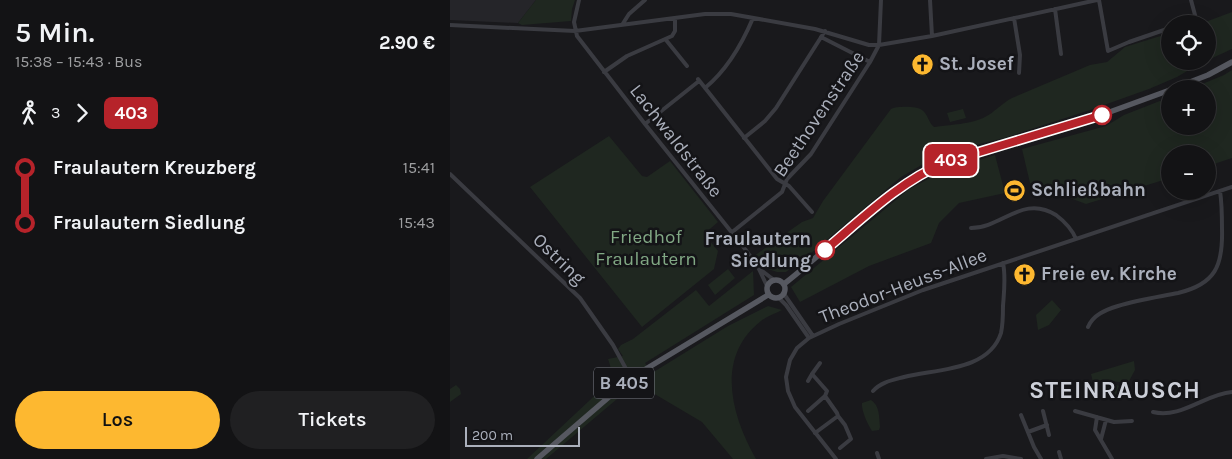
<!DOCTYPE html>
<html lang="de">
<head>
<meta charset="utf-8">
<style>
	:root { --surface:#131315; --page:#202022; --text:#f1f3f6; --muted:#9d9ea0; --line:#323234; --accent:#fdb830 }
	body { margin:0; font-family:Karla,sans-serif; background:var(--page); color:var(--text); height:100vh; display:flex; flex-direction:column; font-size:19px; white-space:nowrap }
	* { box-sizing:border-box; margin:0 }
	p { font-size:16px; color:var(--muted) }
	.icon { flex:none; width:28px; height:28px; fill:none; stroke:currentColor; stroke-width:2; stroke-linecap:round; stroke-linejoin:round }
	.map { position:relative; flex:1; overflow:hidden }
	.sheet { display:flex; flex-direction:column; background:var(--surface); width:450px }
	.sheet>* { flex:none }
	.badge { padding:0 10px; border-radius:8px; font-size:18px; line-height:32px }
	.fabs { position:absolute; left:711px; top:15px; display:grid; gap:10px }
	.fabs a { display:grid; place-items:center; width:55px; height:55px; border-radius:50%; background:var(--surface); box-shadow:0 5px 20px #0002,0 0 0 1px var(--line); font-size:25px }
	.scale { position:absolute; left:15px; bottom:12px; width:115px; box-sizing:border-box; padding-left:5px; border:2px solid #abb0bc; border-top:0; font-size:14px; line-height:18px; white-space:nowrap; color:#abb0bc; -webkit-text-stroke:4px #141417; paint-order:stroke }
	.map>.badge { position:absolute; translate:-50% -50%; box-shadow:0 0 0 2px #fff }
	.legs { display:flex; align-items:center; gap:8px; height:55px; padding:0 15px; font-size:16px }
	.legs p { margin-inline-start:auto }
	.head { display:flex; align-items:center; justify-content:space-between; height:85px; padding:0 15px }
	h1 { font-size:28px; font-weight:600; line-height:38px }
	.action { display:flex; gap:10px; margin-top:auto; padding:10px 15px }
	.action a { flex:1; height:58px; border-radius:30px; background:var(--accent); color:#111; font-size:20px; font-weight:600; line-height:58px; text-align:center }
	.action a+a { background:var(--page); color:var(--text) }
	ul { padding:0 15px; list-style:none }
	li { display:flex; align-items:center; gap:18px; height:55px; font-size:19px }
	li i { display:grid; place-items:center; width:8px; height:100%; margin:0 6px; background:currentColor }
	li i::after { content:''; width:12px; height:12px; margin:-6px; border:4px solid; border-radius:50%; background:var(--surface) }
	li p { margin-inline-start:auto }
	li:first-child i { background:linear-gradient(#0000 50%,currentColor 0) }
	li:last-child i { background:linear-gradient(currentColor 50%,#0000 0) }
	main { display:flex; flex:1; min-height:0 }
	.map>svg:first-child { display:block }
</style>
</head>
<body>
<main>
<section class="sheet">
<div class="head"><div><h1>5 Min.</h1><p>15:38 – 15:43 · Bus</p></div><b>2.90 €</b></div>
<div class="legs"><svg class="icon" aria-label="walk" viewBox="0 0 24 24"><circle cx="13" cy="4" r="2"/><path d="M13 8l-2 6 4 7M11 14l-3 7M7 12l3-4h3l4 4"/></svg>3<svg class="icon" aria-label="forward" viewBox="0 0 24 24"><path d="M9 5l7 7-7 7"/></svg><b class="badge" style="background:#b6232a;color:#fff">403</b></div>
<ul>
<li><i style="color:#b6232a"></i><b>Fraulautern Kreuzberg</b><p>15:41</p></li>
<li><i style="color:#b6232a"></i><b>Fraulautern Siedlung</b><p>15:43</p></li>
</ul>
<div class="action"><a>Los</a><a>Tickets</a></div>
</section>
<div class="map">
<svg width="782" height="459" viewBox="0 0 782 459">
	<rect width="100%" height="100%" fill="#19191c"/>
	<path fill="#252529" d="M0,0H86L68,23L0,20Z"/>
	<path fill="#1f2720" d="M86,0H125L122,9L121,21L72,25L68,23Z
		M782,12V49L758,60V24H750Z
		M720,33V61H754L727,77L699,89L640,110L554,138L513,148L480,160L451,177L360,254L336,272H327L318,269L304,256L352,222L363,218L373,201L441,109C447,106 467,106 472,110C478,114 478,122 484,127C498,125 523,124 535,117C545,112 552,103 562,98L640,65L657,62L675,47Z
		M782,70V158L758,166V154H720V178L636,204L580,183L572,149L656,126L674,115L720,97V126H758V89H740L774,75Z
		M513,109L516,118L500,122L497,113Z
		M159,136L192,176L197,177L220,161L268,222L254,234L268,251L264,269L192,327L80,187Z
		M545,155L555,193L509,203L489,223L481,243L419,266L350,302L341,287L458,190L491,172Z
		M278,269L285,278L265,295L258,285Z
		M303,271L304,295L195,363L202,373L278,326L318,306L332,310C325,314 317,316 311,321C265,357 281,415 306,459H283L252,422L186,383L96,459H77L156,385C163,376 162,370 158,359L173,356L168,349L171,345L183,339L246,290L259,306Z
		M602,300L611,310L599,325L588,330L586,315Z
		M684,361L685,370L678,383L652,380L643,382L641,374Z
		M653,381L673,387L670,398L650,392Z
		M6,385L10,389L11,394L0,402V389Z
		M421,400C430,406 429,417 430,427L429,430L422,431C418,425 411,410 412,403Z"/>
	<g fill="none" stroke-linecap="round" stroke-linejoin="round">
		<path stroke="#3a3b41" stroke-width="4" d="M129,0L124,22L127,36L195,124L295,249L308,267L317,286
			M480,0L482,36
			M649,0L658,51L679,42L720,28
			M605,9L611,54
			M564,18L570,55L569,73
			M733,24L744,19L745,15L741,0
			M0,25L125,31L255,14H281L365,29L419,45H429L482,36L647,0
			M172,25L179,14L195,0
			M371,37L420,62
			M216,40L237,66
			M154,72L177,56L222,36L225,31V18
			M248,79L327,179L339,186L362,212
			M255,88C277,70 292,44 303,18
			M195,124L249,81
			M294,138L315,121L326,108L375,31
			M0,174L130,298L163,345L181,378
			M521,228C552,228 573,194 606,215C614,221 622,229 626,239
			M281,233L332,192L337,179L361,154L420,62L429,45L431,0
			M311,270L324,280
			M334,294L363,336
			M329,298L336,305L359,338
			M638,327C643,315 655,310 668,306C687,300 708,297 728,293C766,284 773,265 772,229C772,216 772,204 770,191
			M358,381L362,374
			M423,391C431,382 443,380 454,377C486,369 539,371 551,333C553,324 553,315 553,306C554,292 556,277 553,263
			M358,411L375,396
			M593,411L599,435
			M625,411L664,422L682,421
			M703,412C731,419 755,394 782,392
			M571,415L584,447L591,459
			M388,416L395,425L401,439L390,448
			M647,417L645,430L662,459
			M578,432L597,425
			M365,433L388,416L387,413L375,396L377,391L362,374L370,363
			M651,439L656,420
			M609,452L611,459
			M427,453L429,459
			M386,459L345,407L338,391L336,377L340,360L347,348L359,338L389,324L473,290L782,187
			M536,459L553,456L571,459"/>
		<path stroke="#565860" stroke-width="5.5" d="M722,89L758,75L782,62
			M317 289a9 9 0 1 1 18 0a9 9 0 1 1-18 0Z
			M334,284C387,243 433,189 496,162L635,121L720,90
			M87,459L181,378L318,295"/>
	</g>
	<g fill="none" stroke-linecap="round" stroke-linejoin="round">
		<defs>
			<path id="line-1" d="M375,250C413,218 449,182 496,162L652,115"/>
		</defs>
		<use href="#line-1" stroke="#fff" stroke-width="11"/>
		<use href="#line-1" stroke="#b6232a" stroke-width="8"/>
	</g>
	<defs>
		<symbol id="church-disc" viewBox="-11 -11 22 22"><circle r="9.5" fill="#fdb830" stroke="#141417"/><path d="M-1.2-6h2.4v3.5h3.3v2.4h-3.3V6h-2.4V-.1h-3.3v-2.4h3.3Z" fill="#111"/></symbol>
		<symbol id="stadium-disc" viewBox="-11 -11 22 22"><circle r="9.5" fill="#fdb830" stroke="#141417"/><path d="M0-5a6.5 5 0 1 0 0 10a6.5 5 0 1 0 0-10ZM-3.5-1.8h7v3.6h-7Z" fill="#111"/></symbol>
	</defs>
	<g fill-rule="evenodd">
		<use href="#church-disc" x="460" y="52" width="25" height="25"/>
		<use href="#stadium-disc" x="552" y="178" width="25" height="25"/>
		<use href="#church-disc" x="562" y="262" width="25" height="25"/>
	</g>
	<g fill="#fff" stroke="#b6232a" stroke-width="2.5">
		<circle cx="652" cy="115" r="9"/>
		<circle cx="375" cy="250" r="9"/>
	</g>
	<g text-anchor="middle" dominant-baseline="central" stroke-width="5" stroke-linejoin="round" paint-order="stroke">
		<rect fill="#141417" stroke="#7e818a" stroke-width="1" x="144" y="367.5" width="60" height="31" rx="4"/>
		<g font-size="18" font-weight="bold" fill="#abb0bc">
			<text x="174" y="383">B 405</text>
		</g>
		<g font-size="19" font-weight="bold" fill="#abb0bc" stroke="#141417" text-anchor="start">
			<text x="489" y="64">St. Josef</text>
			<text x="581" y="190">Schließbahn</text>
			<text x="591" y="274">Freie ev. Kirche</text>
		</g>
		<g font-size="19" fill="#abb0bc" stroke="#141417">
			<text transform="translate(369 114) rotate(-56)">Beethovenstraße</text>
			<text transform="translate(226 141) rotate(52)">Lachwaldstraße</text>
			<text transform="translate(109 259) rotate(44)">Ostring</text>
			<text transform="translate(453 286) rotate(-21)">Theodor-Heuss-Allee</text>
		</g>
		<g font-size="19" fill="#81a884" stroke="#141417">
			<text x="196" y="237">Friedhof<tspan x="196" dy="22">Fraulautern</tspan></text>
		</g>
		<g font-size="19" font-weight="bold" fill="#abb0bc" stroke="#141417" text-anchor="end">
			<text x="361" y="239">Fraulautern<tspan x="361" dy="22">Siedlung</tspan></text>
		</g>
		<g font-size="24" font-weight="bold" letter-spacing="1" fill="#cccfd8" stroke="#141417">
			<text x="665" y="390">STEINRAUSCH</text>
		</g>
	</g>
</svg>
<div class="fabs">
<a><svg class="icon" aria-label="locate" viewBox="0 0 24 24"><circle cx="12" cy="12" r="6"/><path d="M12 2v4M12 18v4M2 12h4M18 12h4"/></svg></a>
<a>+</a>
<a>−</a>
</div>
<div class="scale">200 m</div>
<b class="badge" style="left:501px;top:160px;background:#b6232a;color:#fff">403</b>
</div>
</main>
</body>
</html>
